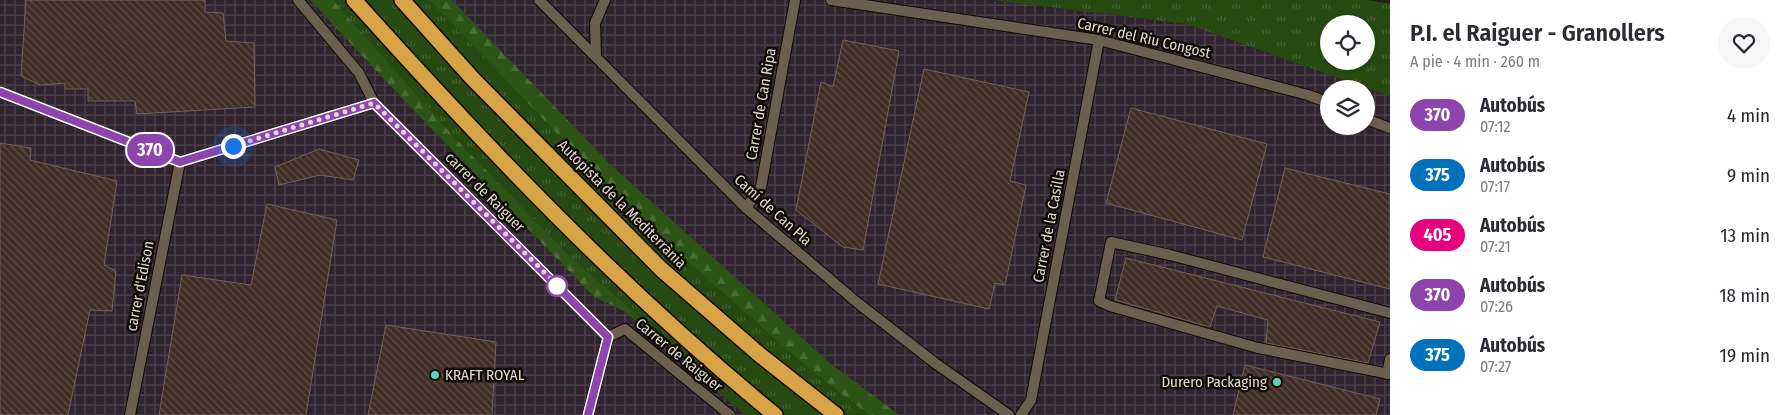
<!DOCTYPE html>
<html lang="es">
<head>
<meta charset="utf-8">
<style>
	:root { --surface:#fff; --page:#f7f7f7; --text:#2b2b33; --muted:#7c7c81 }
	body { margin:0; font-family:"Fira Sans Condensed",sans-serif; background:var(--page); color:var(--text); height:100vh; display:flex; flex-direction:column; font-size:19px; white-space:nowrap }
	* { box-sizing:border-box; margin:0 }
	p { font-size:16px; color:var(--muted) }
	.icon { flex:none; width:28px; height:28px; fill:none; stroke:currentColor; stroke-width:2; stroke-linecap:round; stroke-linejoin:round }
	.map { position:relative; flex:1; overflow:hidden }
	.details { display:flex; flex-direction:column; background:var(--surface); width:400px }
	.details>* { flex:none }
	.badge { padding:0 10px; border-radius:16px; font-size:18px; line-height:32px }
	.buttons { position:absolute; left:1320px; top:15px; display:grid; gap:10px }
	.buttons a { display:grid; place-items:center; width:55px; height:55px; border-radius:50%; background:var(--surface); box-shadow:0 1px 4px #0004; font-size:25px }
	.you { position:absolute; width:25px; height:25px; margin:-12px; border:4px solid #fff; border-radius:50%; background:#1a73e8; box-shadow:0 0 0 8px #1a73e833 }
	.map>.badge { position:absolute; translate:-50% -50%; box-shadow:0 0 0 2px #fff }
	.round { display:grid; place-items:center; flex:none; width:52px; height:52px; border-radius:26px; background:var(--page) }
	.summary { display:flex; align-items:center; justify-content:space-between; height:85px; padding:0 20px }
	h1 { font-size:24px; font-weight:600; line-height:38px }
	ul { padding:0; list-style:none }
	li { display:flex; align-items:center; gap:15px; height:60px; padding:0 20px }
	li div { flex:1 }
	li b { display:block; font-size:19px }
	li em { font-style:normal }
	li .badge { min-width:55px; font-weight:700; text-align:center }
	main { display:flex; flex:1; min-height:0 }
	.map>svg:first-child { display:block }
</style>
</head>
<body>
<main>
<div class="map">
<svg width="1390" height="415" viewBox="0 0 1390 415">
	<defs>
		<pattern id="industrial-grid" width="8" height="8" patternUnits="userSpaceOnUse" patternTransform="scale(1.25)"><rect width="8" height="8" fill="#312430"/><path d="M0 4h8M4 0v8" fill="none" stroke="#4f434d"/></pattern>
		<pattern id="grass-tufts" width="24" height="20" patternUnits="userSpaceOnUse" patternTransform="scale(1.25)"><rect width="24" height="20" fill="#264a12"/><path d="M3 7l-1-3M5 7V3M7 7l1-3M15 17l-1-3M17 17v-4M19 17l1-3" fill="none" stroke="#456433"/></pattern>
		<pattern id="forest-firs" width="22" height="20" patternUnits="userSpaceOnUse" patternTransform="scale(1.25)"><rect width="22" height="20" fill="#2c5416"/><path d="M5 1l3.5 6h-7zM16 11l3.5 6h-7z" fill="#4a6c37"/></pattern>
		<pattern id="building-back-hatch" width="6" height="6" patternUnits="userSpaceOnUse" patternTransform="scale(1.25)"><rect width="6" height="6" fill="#412f27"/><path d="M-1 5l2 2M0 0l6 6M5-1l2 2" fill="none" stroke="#5c4d45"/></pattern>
	</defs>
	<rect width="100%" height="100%" fill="#2b1f12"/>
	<path fill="url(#industrial-grid)" fill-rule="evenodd" d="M0,0H310L396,92L594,297L624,311L745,415H0Z
		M452,0H992L1186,24L1390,96V415H899L831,364L611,165ZM1329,89H1366V126H1329Z"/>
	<path fill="url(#grass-tufts)" fill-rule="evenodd" d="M333,0H429L634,214L804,365L869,415H745L701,377L702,370L572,258L456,139Z
		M992,0H1368L1390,4V96L1186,24ZM1329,24H1366V61H1329Z"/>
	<path fill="url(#forest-firs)" d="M310,0H333L456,139L572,258L702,370L701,377L624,311L594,297L396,92Z
		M429,0H452L611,165L831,364L899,415H869L804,365L634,214Z"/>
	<path fill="url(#building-back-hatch)" stroke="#756157" d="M26,0H205V12L223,13L226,41L254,43L255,107L137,114L135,101H88V89H65V83L40,85L21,76Z
		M843,40L899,51L863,250L843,247L796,210L821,82L833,87Z
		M924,69L1029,92L1010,181L1026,185L1005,285L995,283L989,309L878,284Z
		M1131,108L1267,144L1242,240L1106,203Z
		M0,143L31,148L30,160L117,181L104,265L116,271L112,311L90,310L68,415H0Z
		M319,149L359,160L353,180L320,175L279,185L275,167Z
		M1285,168L1390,194V289L1263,257Z
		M267,204L337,220L306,415H159L182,275L251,285Z
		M1126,258L1380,322L1368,363L1266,343L1268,320L1217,306L1210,327L1115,300Z
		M386,325L496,342L492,415H368Z
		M1245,365L1380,399L1376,415H1233Z"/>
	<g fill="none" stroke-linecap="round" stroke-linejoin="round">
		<defs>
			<path id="minor" d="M298,0L359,73L374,103L608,337L588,415
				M539,0L746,208L859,304L935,363L1009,415
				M831,0L1099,40L1308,95L1329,103
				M596,57L595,23L605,0
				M0,92L180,162L374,103
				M1366,119L1390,128
				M746,208L761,187L795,0
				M1390,313L1170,255L1111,242L1099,301L1110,306L1258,348L1390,374
				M608,337L625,329L730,415
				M1387,374L1390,359
				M130,415L180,162
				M1021,415L1031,400L1099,40"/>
			<path id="highway" d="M354,0C487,148 620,288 775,415
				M402,0L473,79L661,269L760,355L836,415"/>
		</defs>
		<use href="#minor" stroke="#130901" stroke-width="12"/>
		<use href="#highway" stroke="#130901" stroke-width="18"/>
		<use href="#minor" stroke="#6d5f50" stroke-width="10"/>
		<use href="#highway" stroke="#d6a346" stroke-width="15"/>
	</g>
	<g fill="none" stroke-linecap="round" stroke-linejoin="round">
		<defs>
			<path id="line" d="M0,92L180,162L374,103L608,337L588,415"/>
		</defs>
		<use href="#line" stroke="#fff" stroke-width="11"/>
		<use href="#line" stroke="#8e44ad" stroke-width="8"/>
		<path stroke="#e1d9d0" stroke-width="5" stroke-dasharray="0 9" d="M233,146L374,103L559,287L557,286"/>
	</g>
	<circle fill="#fff" stroke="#8e44ad" stroke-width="2.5" cx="557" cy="286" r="10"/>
	<g fill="#5dceb9" stroke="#100a05" stroke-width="2">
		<circle cx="435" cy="375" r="5"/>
		<circle cx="1277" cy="382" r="5"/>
	</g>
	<g text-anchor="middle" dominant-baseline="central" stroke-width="5" stroke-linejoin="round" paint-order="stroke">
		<g font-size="15" fill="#e1d9d0" stroke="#100a05">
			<text transform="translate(1144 38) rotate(13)">Carrer del Riu Congost</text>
			<text transform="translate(761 104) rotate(-80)">Carrer de Can Ripa</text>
			<text transform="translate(485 192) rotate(45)">carrer de Raiguer</text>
			<text transform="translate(622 204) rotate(45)">Autopista de la Mediterrània</text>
			<text transform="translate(773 210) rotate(42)">Camí de Can Pla</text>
			<text transform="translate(1049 226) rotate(-79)">Carrer de la Casilla</text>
			<text transform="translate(140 286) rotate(-79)">carrer d'Edison</text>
			<text transform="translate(679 355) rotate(39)">Carrer de Raiguer</text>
		</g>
		<g font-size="15" fill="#e1d9d0" stroke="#100a05" text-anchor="start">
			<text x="445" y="375">KRAFT ROYAL</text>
			<text x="1267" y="382" text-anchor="end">Durero Packaging</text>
		</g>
	</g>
</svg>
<div class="buttons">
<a><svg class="icon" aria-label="locate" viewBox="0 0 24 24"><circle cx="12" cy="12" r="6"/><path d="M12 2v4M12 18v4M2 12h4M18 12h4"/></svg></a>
<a><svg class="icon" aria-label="layers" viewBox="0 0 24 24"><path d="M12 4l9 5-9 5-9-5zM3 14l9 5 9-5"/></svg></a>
</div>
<div class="you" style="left:233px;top:146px"></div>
<b class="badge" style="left:150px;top:150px;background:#8e44ad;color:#fff">370</b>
</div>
<section class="details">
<div class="summary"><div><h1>P.I. el Raiguer - Granollers</h1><p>A pie · 4 min · 260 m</p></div><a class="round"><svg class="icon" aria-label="heart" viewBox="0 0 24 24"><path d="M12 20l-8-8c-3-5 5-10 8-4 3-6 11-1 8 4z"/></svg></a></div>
<ul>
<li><span class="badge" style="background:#8e44ad;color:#fff">370</span><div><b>Autobús</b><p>07:12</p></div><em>4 min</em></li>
<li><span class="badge" style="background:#0072bc;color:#fff">375</span><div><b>Autobús</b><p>07:17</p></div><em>9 min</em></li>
<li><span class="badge" style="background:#e6007e;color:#fff">405</span><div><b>Autobús</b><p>07:21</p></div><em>13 min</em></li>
<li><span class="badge" style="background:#8e44ad;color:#fff">370</span><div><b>Autobús</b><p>07:26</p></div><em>18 min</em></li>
<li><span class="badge" style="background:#0072bc;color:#fff">375</span><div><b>Autobús</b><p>07:27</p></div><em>19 min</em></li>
</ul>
</section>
</main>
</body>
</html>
